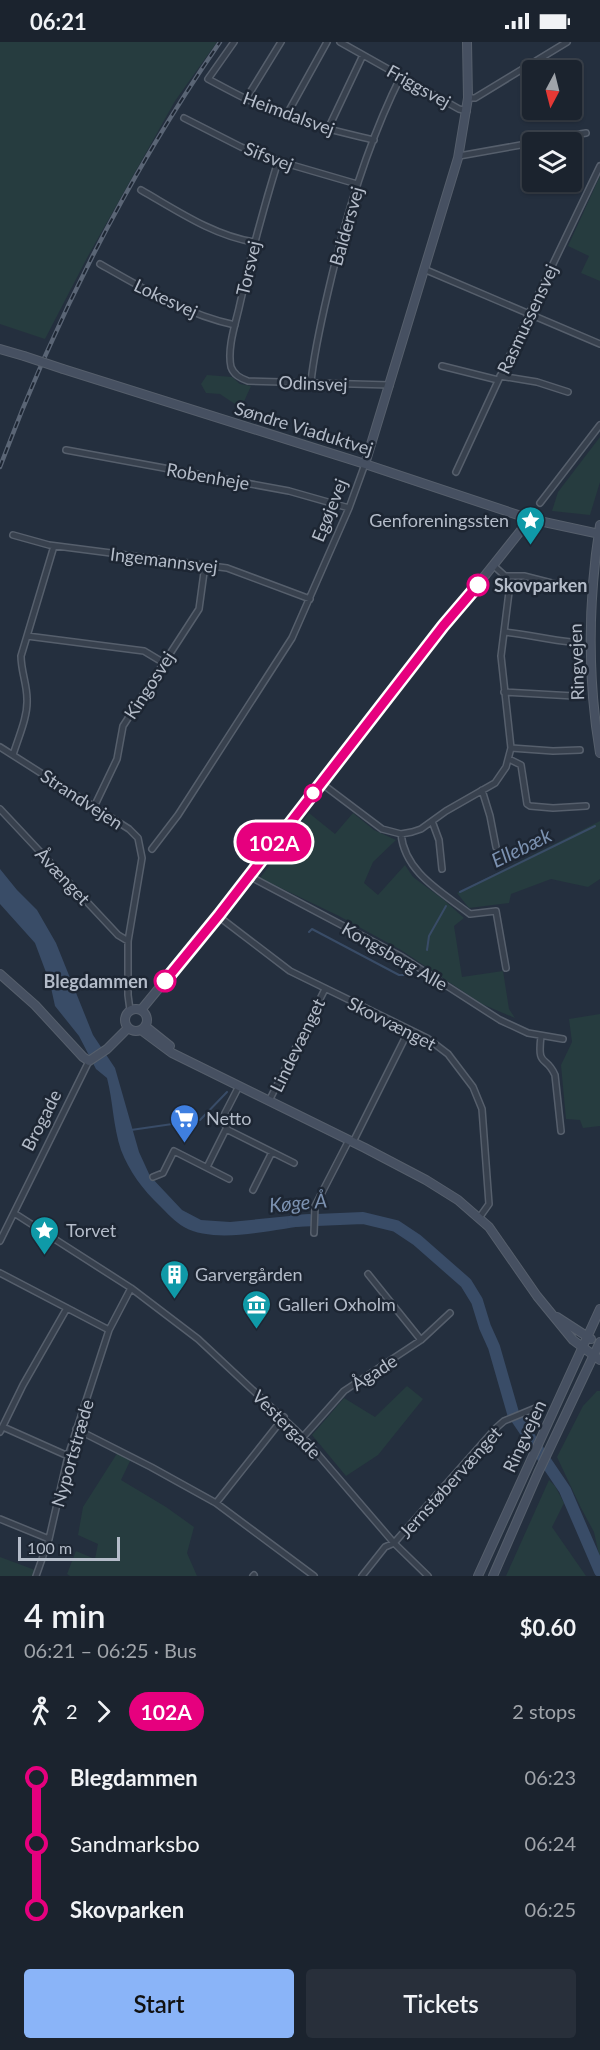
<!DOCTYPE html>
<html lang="en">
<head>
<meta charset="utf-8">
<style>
	:root { --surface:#1b232e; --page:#282f3a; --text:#f1f3f6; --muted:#a0a4aa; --line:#39404a; --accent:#8ab4f8 }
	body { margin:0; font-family:Lato,sans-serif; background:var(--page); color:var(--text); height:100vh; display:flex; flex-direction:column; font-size:22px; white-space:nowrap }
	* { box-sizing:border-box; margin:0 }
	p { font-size:20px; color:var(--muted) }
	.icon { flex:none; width:33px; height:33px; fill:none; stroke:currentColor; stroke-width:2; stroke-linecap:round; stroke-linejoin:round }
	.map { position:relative; height:1534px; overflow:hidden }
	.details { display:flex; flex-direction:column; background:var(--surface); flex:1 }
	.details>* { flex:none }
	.badge { padding:0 12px; border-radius:20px; font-size:21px; line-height:39px }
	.needle { width:39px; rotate:187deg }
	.buttons { position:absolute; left:522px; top:18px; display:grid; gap:12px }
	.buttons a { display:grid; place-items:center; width:60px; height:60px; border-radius:6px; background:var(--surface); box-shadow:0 2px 4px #0004,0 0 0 2px var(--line); font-size:30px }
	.scale { position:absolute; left:18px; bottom:15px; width:102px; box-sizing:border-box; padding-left:6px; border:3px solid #b4bcc9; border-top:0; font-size:16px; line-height:21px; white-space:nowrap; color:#b4bcc9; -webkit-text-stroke:4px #1d2633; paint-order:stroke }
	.map>.badge { position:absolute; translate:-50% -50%; box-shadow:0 0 0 3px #fff }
	.legs { display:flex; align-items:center; gap:9px; height:66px; padding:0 24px; font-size:20px }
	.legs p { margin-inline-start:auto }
	.summary { display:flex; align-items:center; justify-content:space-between; height:102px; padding:0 24px }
	h1 { font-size:33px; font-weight:600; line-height:45px }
	.action { display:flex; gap:12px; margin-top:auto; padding:12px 24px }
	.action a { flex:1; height:69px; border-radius:6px; background:var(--accent); color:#111; font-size:24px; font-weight:600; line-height:69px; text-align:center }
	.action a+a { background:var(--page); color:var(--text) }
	ul { padding:0 24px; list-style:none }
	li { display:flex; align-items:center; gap:21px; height:66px; font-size:22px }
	li i { display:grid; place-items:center; width:9px; height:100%; margin:0 8px; background:currentColor }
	li i::after { content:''; width:15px; height:15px; margin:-8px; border:4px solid; border-radius:50%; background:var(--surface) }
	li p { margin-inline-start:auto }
	li:first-child i { background:linear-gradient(#0000 50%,currentColor 0) }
	li:last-child i { background:linear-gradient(currentColor 50%,#0000 0) }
	.status { display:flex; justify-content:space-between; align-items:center; height:42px; padding:0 30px; background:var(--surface); direction:ltr }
	.status svg { height:16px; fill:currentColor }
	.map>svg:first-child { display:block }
</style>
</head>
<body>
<div class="status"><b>06:21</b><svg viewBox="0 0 49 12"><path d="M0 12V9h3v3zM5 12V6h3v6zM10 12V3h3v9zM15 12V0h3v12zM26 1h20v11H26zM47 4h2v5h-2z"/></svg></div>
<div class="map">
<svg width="600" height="1534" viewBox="0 0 600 1534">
	<rect width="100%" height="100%" fill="#242f3e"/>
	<path fill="#263c3f" d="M0,0H217L175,59L88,214L45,297L0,282Z
		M600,134V239L581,231L589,214L568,204Z
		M207,333L232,335L240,342L251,344L241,366L220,352L206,351L201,342Z
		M600,395V440L590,473L552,469L558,450Z
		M309,771L335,792L353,771L374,788L396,798L373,820L364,841L378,853L405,823L413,835L444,858L464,876L454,884L462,935L503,929L509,967L515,976L482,962L401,908L339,874L260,836Z
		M600,779V837L588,845L551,837L511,852L509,861L469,866L457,851Z
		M600,972V1084L583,1086L580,1078L566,1077L561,1023L572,1000L569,977Z
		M407,1344L423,1357L378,1413L346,1434L312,1393L344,1356L375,1375Z
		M597,1349H600V1517L594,1490L581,1466L557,1415L583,1364Z
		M118,1410L131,1417L121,1438L166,1465L194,1485L187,1511L197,1534H70L67,1532L76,1509L95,1517L98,1502L78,1493L83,1465Z
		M549,1438L555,1444L564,1461L552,1485L586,1534H506Z
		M0,1515L35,1528L33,1534H0Z"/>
	<path fill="#394c67" d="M0,827L17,848L37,868L56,901L93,993L115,1026L139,1110L150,1134L182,1168L201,1178L230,1180L310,1172V1183C274,1187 216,1203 184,1185C175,1180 167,1171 160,1164C143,1148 129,1129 121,1108C113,1084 113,1059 107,1036L96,1027L79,994L55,964L50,941L35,901L0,862Z"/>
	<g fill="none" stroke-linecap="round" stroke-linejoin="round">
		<path stroke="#394c67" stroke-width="2" d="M460,850L595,784
			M309,890L312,887L399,933H407
			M427,908L429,894L446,864
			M131,1088L200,1078L227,1050"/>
		<path stroke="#394c67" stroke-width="12" d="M293,1179L363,1176L396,1184L417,1198L466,1241L477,1259L485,1285L494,1305L513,1371L565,1448L600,1529"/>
		<defs>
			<path id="street" d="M234,0L208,37C234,51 260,65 288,75C316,85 345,91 374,98
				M340,0L459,67L467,69
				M468,56H475L567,0
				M246,57L281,0
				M286,74L327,0
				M184,76L241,105L278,119L357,142
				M328,87L363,13
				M534,100L586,91
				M459,114L532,101
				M278,119C263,168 250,216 239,266C235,283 227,307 231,325C234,333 240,336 248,339L390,343
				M141,148C176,168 214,194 254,200
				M100,222C142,246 187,273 235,283
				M426,228L600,302
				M442,324L498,338
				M500,334L537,340L568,350
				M311,340C314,310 321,280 328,250C345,176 367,102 401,34
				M66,408L289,449L349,466
				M456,430L529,272L600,124
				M540,461L600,383
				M13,493L49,503L227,526L310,557
				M505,534H524L567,545
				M504,590C527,592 548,598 571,600
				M27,594L144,609L164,621
				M504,650L574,654
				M0,705L129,787L138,796L142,816L128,899V953L130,968
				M511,706L553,709L580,708
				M13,713C18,696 28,675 27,657C27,642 21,629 21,614L54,504
				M509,717L521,723L527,762L530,764L553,766L586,764
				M321,741L382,787L401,792L412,790L421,787L446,769L495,741L506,725L511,706L501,614L509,550L505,534L494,524
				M482,748L490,774L496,805
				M94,765L117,717L123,684L199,567L205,523
				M0,767L118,893L128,899
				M432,779L439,798L442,827
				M401,792C405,831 442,850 470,872L496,869L506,926
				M152,807L178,773L292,596L349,466L365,422
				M249,834L402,915L500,978L528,991L563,997
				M218,874L290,929L427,996L448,1012L473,1045L482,1067L489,1162L479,1176
				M541,994C537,1027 546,1012 555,1033L561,1089
				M269,1059L325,947
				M226,1087L294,1121
				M353,1100L409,988
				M207,1125L227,1085L221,1079L239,1044
				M153,1135L163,1131L174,1109L229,1137
				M253,1148L272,1110
				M14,1171L131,1246L198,1297L303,1395L394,1501L428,1534
				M314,1191L315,1164L349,1098
				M0,1199L89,1019
				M0,1231L109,1288L131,1246
				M368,1232L421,1298
				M3,1385L68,1414
				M76,1387L151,1425L216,1461L314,1534
				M0,1390L23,1343L67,1266
				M303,1395L344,1349L421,1298L450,1271
				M216,1461L284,1375
				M0,1477L49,1497
				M36,1534L49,1497L68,1414L109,1288
				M253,1534L254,1533
				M362,1534L385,1505L394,1501L496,1386L504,1379L538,1365"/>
			<path id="secondary" d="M0,307L24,314
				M63,327L365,422L530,477L600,492
				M365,422L458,116L468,56L467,0
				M600,483C588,559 587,634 600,711
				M0,932L35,963L83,1015L89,1019L107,1007L128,986
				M125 978a11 11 0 1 1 22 0a11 11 0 1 1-22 0Z
				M141,968L219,873L362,688L530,477
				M145,984L170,1004
				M141,988L172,1011L365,1106L426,1138L458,1158L489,1185L537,1254L573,1298L600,1318
				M557,1275L591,1297
				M478,1534L600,1267
				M493,1534L538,1431L600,1300"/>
		</defs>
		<use href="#street" stroke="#565f6c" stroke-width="8"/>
		<use href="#secondary" stroke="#565f6c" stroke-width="10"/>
		<use href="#street" stroke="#38414e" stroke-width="5"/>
		<use href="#secondary" stroke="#465061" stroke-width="8"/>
		<defs>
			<path id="rail" d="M0,425C56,275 129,132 220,0"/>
		</defs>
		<use href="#rail" stroke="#5a6575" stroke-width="4.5"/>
		<use href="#rail" stroke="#1d2633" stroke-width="2" stroke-dasharray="7" stroke-linecap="butt"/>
		<defs>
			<path id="secondary-bridge" d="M24,314L63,327"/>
		</defs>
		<use href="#secondary-bridge" stroke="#565f6c" stroke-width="10" stroke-linecap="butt"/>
		<use href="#secondary-bridge" stroke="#465061" stroke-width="8"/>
	</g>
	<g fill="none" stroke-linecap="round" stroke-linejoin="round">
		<defs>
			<path id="line-1" d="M165,939L219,873L443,584L478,543"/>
		</defs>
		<use href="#line-1" stroke="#fff" stroke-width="14"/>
		<use href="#line-1" stroke="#e6007e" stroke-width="9"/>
	</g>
	<defs>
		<symbol id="sight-pin" viewBox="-11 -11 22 30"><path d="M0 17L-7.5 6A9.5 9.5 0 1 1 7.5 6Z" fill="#0f9aa8" stroke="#1d2633"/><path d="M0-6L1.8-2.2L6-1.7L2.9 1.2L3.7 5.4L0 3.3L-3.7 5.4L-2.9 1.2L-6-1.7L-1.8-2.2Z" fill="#fff"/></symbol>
		<symbol id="supermarket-pin" viewBox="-11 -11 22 30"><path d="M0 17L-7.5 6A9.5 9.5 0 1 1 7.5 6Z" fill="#3f7fe0" stroke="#1d2633"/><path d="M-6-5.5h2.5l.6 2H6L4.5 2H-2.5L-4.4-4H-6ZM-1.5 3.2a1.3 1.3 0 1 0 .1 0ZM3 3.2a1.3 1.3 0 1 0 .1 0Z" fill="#fff"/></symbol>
		<symbol id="building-pin" viewBox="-11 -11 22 30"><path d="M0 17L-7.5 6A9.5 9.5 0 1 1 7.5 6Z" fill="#0f9aa8" stroke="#1d2633"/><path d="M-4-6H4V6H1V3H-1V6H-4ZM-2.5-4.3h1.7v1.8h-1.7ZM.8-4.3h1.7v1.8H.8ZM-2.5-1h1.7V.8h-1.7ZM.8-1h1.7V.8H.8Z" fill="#fff"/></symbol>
		<symbol id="museum-pin" viewBox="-11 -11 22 30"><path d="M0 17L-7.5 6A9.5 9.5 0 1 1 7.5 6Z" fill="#0f9aa8" stroke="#1d2633"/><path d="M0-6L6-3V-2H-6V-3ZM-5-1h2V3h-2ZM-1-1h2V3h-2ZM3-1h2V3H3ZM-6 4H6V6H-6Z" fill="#fff"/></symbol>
	</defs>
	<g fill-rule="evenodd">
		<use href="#sight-pin" x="514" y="462" width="33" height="45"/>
		<use href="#supermarket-pin" x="168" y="1060" width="33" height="45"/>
		<use href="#sight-pin" x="28" y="1172" width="33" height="45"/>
		<use href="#building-pin" x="158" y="1216" width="33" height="45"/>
		<use href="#museum-pin" x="240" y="1246" width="33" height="45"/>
	</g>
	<g fill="#fff" stroke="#e6007e" stroke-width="3">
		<circle cx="478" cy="543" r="10"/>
		<circle cx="313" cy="751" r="8"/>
		<circle cx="165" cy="939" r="10"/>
	</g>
	<g text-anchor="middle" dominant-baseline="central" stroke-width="5" stroke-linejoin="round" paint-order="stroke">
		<g font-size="18" fill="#b4bcc9" stroke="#1d2633">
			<text transform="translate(419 44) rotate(29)">Friggsvej</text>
			<text transform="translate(289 71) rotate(20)">Heimdalsvej</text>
			<text transform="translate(269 114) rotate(21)">Sifsvej</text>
			<text transform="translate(346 184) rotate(-74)">Baldersvej</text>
			<text transform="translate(248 226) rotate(-77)">Torsvej</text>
			<text transform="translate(166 256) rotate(25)">Lokesvej</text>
			<text transform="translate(527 277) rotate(-65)">Rasmussensvej</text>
			<text transform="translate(313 341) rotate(2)">Odinsvej</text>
			<text transform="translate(304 386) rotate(17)">Søndre Viaduktvej</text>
			<text transform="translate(208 434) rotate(10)">Robenheje</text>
			<text transform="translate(329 468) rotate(-68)">Egøjevej</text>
			<text transform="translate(164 518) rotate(7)">Ingemannsvej</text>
			<text transform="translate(576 620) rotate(-92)">Ringvejen</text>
			<text transform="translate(149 643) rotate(-57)">Kingosvej</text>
			<text transform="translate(82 757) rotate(33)">Strandvejen</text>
			<text transform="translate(63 834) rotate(47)">Åvænget</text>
			<text transform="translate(395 914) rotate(30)">Kongsberg Alle</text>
			<text transform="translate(392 981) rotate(27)">Skovvænget</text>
			<text transform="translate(297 1003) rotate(-64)">Lindevænget</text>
			<text transform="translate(41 1078) rotate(-63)">Brogade</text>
			<text transform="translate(374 1330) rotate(-33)">Ågade</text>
			<text transform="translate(287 1382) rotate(45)">Vestergade</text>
			<text transform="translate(524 1394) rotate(-65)">Ringvejen</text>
			<text transform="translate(72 1411) rotate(-74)">Nyportstræde</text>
			<text transform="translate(450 1440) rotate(-48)">Jernstøbervænget</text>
		</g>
		<g font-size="18" fill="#b4bcc9" stroke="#1d2633" text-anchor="start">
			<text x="509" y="478" text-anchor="end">Genforeningssten</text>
			<text x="206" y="1076">Netto</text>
			<text x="66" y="1188">Torvet</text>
			<text x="195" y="1232">Garvergården</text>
			<text x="278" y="1262">Galleri Oxholm</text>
		</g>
		<g font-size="18" font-weight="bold" fill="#b4bcc9" stroke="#1d2633" text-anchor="start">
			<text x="494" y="543">Skovparken</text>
			<text x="148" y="939" text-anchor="end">Blegdammen</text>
		</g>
		<g font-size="20" font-style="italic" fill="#7c92b1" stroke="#1d2633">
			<text transform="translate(521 805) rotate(-26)">Ellebæk</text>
			<text transform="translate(298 1160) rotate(-5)">Køge Å</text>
		</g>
	</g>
</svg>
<div class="buttons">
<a><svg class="needle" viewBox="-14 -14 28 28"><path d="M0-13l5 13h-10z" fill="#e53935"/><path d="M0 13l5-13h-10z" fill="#a0a4aa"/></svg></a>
<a><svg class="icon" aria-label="layers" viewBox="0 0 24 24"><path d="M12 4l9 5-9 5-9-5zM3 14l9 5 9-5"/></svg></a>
</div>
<div class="scale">100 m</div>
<b class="badge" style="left:274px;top:800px;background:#e6007e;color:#fff">102A</b>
</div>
<section class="details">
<div class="summary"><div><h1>4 min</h1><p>06:21 – 06:25 · Bus</p></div><b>$0.60</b></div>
<div class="legs"><svg class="icon" aria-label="walk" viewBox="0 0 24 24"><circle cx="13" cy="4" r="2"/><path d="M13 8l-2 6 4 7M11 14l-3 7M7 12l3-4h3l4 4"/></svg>2<svg class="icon" aria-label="forward" viewBox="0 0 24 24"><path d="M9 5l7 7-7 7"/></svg><b class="badge" style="background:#e6007e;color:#fff">102A</b><p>2 stops</p></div>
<ul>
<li><i style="color:#e6007e"></i><b>Blegdammen</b><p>06:23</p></li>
<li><i style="color:#e6007e"></i><span>Sandmarksbo</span><p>06:24</p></li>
<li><i style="color:#e6007e"></i><b>Skovparken</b><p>06:25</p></li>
</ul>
<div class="action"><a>Start</a><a>Tickets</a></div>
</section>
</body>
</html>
